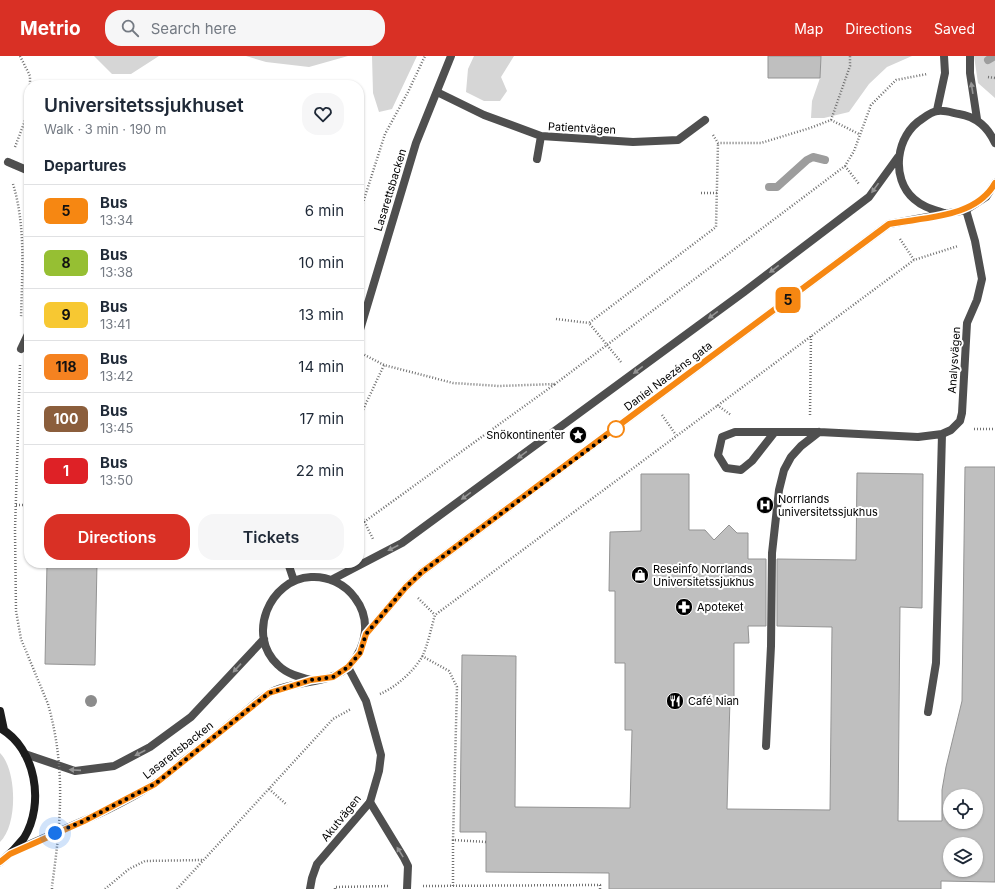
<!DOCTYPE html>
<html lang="en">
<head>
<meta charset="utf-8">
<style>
	:root { --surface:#fff; --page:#f6f6f7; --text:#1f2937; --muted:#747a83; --line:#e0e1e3; --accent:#d93025 }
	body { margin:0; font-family:Inter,sans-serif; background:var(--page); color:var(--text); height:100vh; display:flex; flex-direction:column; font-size:15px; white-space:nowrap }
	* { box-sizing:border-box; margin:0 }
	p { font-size:13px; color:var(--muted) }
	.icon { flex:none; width:22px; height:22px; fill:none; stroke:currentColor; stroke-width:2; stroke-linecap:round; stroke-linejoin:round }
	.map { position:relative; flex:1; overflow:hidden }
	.details { position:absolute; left:24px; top:24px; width:340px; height:488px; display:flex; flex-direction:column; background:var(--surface); border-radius:16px; box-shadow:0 1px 3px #0004 }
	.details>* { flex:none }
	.badge { padding:0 8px; border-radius:6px; font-size:14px; line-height:26px }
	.tools { position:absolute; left:943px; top:733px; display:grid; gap:8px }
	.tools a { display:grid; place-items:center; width:40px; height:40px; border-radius:50%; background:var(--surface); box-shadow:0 1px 3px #0004; font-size:20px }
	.you { position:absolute; width:20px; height:20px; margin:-10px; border:3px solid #fff; border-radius:50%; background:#1a73e8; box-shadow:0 0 0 6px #1a73e833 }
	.map>.badge { position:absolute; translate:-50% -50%; box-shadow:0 0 0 2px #fff }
	h2 { padding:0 20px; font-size:15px; line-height:36px }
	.round { display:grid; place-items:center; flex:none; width:42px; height:42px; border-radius:16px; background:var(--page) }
	.overview { display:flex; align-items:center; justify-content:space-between; height:68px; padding:0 20px }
	h1 { font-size:19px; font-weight:600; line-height:30px }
	.button { display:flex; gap:8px; margin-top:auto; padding:8px 20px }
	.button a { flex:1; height:46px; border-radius:16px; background:var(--accent); color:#fff; font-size:16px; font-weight:600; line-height:46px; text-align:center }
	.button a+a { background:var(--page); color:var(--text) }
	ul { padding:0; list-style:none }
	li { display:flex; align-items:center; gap:12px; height:52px; padding:0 20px; border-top:1px solid var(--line) }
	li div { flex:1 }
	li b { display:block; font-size:15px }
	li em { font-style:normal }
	li .badge { min-width:44px; font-weight:700; text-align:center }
	header { display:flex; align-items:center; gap:24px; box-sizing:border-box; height:56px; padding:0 20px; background:var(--accent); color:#fff }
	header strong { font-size:19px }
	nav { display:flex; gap:22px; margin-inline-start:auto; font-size:14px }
	.search { width:280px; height:36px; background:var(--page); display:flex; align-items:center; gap:10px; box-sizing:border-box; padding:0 14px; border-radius:16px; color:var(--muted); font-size:15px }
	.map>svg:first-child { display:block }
</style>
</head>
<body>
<header>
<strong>Metrio</strong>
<div class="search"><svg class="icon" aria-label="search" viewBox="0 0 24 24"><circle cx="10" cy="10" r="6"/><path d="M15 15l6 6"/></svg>Search here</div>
<nav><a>Map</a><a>Directions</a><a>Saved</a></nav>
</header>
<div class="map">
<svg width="995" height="833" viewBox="0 0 995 833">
	<rect width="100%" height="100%" fill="#fff"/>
	<path fill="#d6d6d6" d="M94,0H159L131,18H112Z
		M246,0H348L309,11L266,6Z
		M372,0H417L392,53L379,56L373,37Z
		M474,0H514L501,21L507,35L500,45H484L466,36L468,13Z
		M821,0H912L887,11L869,28L849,56L824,62H811L812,45L820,22Z
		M974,0H995V42L978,27Z
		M0,697C17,714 18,769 0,786Z"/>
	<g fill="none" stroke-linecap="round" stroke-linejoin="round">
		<path stroke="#9d9d9d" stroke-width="8" d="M988,4L995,0
			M769,131H777L807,104L813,101L825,104"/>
	</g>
	<path fill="#bfbfbf" stroke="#939393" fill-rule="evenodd" d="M768,0H821L820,22H768Z
		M965,411H995V826L941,825V833H609V817L486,816V776H460L462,599L516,600L515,751L630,752L632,674H625V607H615V535H609L610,476L641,475V418H689V474H705L714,484L729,469L737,477H748V503H766V570H748L749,587H734V643H730L727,753L830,754L832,571L777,570V503L856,504L857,417L923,418L922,552L900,551L898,765H942V734L946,711L962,645ZM950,740H976V766H950ZM950,788H976V814H950Z
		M47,507H97L95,609L45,608Z"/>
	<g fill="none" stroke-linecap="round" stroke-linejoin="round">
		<path stroke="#717171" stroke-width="2.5" stroke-dasharray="1 2" stroke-linecap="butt" d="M20,0L30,20V29
			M988,21L995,22
			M831,64L850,10V0
			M713,79L718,87H761L810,72L831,64L859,78
			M15,91L29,54
			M845,110L859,128
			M13,128C26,170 22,217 21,262
			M701,137H717
			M359,159L385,78L408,36L425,0
			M900,183L914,204
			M556,263L589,267
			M359,296L384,309L453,327L499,330L555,328L845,110L854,95L871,49L896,24L927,18
			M621,306L589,267L716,171L718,87
			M20,309L15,474L16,555L21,583L48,648
			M717,349L731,359
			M662,359L676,379
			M810,359L811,280
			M359,368L361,358L384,309
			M974,373H995
			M16,449H29
			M359,455L373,483
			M364,466L555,328
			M418,542L435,559
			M422,600L449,615L457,631L453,784
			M380,638C396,631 413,616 422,601C428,589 431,572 435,559L914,204L958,190
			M269,733L287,749
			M423,830L600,829V833
			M453,830V784L487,786
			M52,833V830
			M105,833L129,813L145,805L203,804
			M177,833L333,663L351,653
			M335,833V831L390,830"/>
		<path stroke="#4f4f4f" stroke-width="8" d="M437,36L484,59L541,80L633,86L678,84L705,64
			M537,103L541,80
			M774,377L752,405L741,414L726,412L718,399L722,381L735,376H819L918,381L942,378L951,374L960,365L962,357L967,267L977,244L982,223L975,185L966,154
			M928,656L936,607L942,378
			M766,690L771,590L772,497L779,434L784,414L791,401L801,390L819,376
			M370,746L404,802L408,810L407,833"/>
		<path stroke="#4f4f4f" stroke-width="8" d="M970,0V17L977,63
			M937,54L945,17L944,0
			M8,106L29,115
			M944,157C932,153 923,151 914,143C890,122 896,79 922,63C926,60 933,55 938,55C945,54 953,57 959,58C977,61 988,71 995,87
			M359,277L416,87L451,0
			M21,293L29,276
			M288,507L294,525
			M331,524L402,487L744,236L869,141L898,101
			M366,578L406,531L422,516L889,168L966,154L986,141L995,127
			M25,698L75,715L114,710L150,691L191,661L264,583
			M11,797C59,774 109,757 154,728C164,722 174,713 183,705C203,690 222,674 241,659C250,652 259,643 268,638C290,624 333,629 350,609C367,590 371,563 355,542C345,528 328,520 311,521C269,523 246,580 278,609C287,618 299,621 311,624
			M310,833L312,822L317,808L370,746L379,715L381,699L366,645L348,611"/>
		<path stroke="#1c1c1c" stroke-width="8" d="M0,655L4,674
			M0,672C36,692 45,748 24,782C17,791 9,799 0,806"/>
		<path stroke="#717171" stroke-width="2.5" stroke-dasharray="1 2" stroke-linecap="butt" d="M48,648C66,712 61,766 52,830"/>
	</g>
	<circle fill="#8c8c8c" cx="91" cy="645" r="6"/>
	<defs><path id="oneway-solid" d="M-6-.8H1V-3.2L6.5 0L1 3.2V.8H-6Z"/></defs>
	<g fill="#959595">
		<use href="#oneway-solid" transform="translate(972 32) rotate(-99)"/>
		<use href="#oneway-solid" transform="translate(875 132) rotate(126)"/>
		<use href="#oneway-solid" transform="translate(774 213) rotate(142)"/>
		<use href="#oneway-solid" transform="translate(713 259) rotate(144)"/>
		<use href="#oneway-solid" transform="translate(638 314) rotate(143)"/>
		<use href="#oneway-solid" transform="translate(522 399) rotate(144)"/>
		<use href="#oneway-solid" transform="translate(466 440) rotate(144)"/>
		<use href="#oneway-solid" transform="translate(393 492) rotate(153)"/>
		<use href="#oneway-solid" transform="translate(237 612) rotate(133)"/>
		<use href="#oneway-solid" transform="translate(140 697) rotate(153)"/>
		<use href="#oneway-solid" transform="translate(75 714) rotate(-176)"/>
		<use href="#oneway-solid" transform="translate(400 796) rotate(-122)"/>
	</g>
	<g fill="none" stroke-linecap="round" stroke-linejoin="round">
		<defs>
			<path id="line" d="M0,806L10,798L84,765L155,728L269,637L311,624L333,621L348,611L360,597L366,578L406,531L422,516L889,168C925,161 976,162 995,127"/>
		</defs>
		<use href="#line" stroke="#fff" stroke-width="9"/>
		<use href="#line" stroke="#f68712" stroke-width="6"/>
		<path stroke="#000" stroke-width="4" stroke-dasharray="0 7.2" d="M55,777L84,765L155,728L269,637L311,624L333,621L348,611L360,597L366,578L406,531L422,516L616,373"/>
	</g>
	<defs>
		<symbol id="sight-disc" viewBox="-11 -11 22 22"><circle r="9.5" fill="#000" stroke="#fff"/><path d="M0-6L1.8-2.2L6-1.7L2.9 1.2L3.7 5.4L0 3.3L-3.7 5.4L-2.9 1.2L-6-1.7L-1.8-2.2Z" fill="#fff"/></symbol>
		<symbol id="hospital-disc" viewBox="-11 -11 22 22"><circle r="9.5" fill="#000" stroke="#fff"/><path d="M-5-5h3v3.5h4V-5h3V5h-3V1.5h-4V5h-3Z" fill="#fff"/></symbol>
		<symbol id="shop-disc" viewBox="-11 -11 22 22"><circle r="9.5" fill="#000" stroke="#fff"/><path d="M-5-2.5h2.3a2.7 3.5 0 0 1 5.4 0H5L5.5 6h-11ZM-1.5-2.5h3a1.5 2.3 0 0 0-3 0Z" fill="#fff"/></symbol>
		<symbol id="pharmacy-disc" viewBox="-11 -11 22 22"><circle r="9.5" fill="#000" stroke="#fff"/><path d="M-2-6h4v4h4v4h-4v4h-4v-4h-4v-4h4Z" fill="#fff"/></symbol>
		<symbol id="restaurant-disc" viewBox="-11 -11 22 22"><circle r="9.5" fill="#000" stroke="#fff"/><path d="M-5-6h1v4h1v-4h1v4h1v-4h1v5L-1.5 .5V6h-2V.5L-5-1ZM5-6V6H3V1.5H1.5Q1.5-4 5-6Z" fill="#fff"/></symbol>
	</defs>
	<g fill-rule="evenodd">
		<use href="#sight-disc" x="568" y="369" width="20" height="20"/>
		<use href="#hospital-disc" x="755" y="439" width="20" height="20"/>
		<use href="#shop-disc" x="630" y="509" width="20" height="20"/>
		<use href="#pharmacy-disc" x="674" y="541" width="20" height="20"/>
		<use href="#restaurant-disc" x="665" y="635" width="20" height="20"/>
	</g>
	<circle fill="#fff" stroke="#f68712" stroke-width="2" cx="616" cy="373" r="8"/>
	<g text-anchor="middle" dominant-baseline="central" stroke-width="4" stroke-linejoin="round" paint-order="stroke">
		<g font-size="11" fill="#000" stroke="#fff">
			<text transform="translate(582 72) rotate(3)">Patientvägen</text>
			<text transform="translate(390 134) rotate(-73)">Lasarettsbacken</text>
			<text transform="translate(954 304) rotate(-86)">Analysvägen</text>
			<text transform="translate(668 320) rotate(-37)">Daniel Naezéns gata</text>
			<text transform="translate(178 694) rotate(-38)">Lasarettsbacken</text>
			<text transform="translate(341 762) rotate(-51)">Akutvägen</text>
		</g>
		<g font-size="11" fill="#000" stroke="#fff" text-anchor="start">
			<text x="565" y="379" text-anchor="end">Snökontinenter</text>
			<text x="778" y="443">Norrlands<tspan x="778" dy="13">universitetssjukhus</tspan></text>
			<text x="653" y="513">Reseinfo Norrlands<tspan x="653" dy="13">Universitetssjukhus</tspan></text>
			<text x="697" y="551">Apoteket</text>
			<text x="688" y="645">Café Nian</text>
		</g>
	</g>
</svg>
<div class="tools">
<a><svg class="icon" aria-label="locate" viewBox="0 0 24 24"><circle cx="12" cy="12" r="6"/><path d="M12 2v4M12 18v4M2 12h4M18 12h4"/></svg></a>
<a><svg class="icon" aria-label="layers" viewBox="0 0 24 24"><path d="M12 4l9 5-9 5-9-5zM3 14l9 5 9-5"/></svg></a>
</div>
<div class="you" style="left:55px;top:777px"></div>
<b class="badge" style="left:788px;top:244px;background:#f68712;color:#111">5</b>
<section class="details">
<div class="overview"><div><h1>Universitetssjukhuset</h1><p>Walk · 3 min · 190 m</p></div><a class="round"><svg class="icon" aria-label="heart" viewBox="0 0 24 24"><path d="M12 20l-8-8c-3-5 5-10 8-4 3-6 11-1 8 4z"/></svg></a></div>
<h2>Departures</h2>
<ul>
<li><span class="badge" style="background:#f68712;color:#111">5</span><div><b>Bus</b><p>13:34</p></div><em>6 min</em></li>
<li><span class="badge" style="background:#96bf33;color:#111">8</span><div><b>Bus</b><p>13:38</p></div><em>10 min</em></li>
<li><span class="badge" style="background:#f7c832;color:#111">9</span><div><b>Bus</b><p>13:41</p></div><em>13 min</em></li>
<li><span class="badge" style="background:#f58220;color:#111">118</span><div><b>Bus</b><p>13:42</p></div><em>14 min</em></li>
<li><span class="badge" style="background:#8b5e3c;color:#fff">100</span><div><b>Bus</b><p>13:45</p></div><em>17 min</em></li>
<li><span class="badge" style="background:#de2126;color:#fff">1</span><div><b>Bus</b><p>13:50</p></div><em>22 min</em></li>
</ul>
<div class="button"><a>Directions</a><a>Tickets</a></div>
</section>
</div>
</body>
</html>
